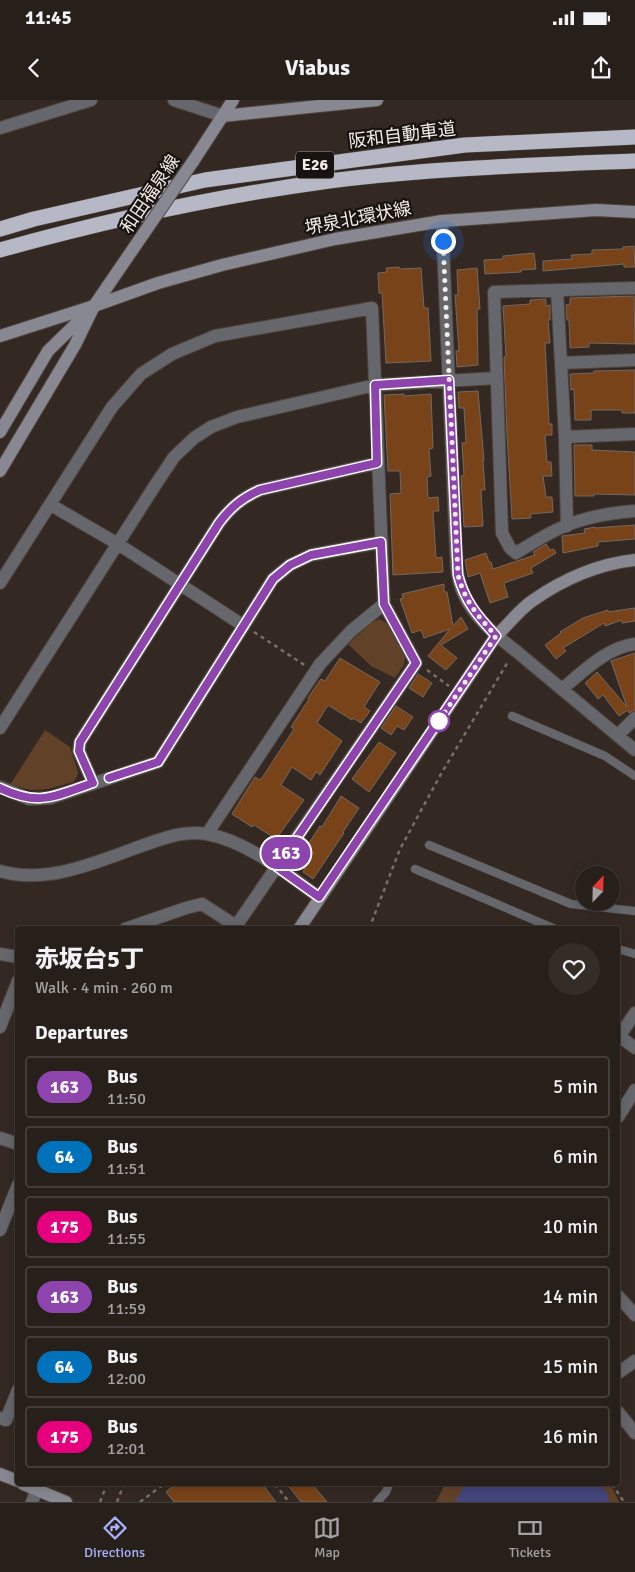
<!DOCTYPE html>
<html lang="en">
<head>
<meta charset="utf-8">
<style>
	:root { --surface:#271f1a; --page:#332c27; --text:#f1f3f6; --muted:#a4a2a2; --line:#433d39; --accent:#a9b0fc }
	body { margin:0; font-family:Signika,"Noto Sans JP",sans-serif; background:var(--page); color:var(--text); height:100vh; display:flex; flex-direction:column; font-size:19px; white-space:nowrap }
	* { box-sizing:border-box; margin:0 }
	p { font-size:16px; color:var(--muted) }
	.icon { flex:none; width:28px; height:28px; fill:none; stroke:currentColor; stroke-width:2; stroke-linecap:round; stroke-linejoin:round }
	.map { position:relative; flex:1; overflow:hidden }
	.side { position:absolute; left:15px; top:826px; width:605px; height:560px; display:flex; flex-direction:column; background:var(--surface); border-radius:5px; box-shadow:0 2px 12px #0003,0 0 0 1px var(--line) }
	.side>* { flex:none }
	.badge { padding:0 10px; border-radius:16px; font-size:18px; line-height:32px }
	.needle { width:32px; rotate:22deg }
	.tools { position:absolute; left:575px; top:766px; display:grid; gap:10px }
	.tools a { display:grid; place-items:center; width:45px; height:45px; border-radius:50%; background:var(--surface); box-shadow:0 2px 12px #0003,0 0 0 1px var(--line); font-size:25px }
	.you { position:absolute; width:25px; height:25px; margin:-12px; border:4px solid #fff; border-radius:50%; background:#1a73e8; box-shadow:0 0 0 8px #1a73e833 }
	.map>.badge { position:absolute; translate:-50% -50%; box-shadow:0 0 0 2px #fff }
	h2 { padding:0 20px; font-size:19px; line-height:45px }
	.round { display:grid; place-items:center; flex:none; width:52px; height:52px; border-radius:26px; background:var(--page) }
	.headline { display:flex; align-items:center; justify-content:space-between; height:85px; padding:0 20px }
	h1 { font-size:24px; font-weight:800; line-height:38px }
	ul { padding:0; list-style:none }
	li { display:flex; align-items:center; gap:15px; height:62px; margin:0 10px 8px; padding:0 10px; border:2px solid var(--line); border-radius:5px }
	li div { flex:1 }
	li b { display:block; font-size:19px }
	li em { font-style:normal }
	li .badge { min-width:55px; font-weight:700; text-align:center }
	.status { display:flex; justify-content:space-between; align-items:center; height:35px; padding:0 25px; background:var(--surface); direction:ltr }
	.status svg { height:14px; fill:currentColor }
	header { display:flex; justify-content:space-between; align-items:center; height:65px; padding:0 20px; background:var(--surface); font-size:22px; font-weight:800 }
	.tab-bar { display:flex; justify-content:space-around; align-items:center; height:70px; border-top:1px solid var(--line); background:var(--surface); font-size:14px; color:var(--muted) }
	.tab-bar a { display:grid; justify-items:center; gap:2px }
	.tab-bar .on { color:var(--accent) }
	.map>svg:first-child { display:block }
</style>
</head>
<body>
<div class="status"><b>11:45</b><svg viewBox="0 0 49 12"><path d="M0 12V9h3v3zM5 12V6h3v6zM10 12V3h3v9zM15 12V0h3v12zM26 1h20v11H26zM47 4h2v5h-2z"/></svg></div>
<header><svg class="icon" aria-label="back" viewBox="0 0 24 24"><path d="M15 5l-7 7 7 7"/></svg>Viabus<svg class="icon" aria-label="share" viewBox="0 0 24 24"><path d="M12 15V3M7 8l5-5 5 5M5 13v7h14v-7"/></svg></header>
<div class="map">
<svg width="635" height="1402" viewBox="0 0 635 1402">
	<rect width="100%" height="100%" fill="#342922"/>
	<path fill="#624129" d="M380,519L388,524L405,557L404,565L395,578L371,566L348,544L372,522Z
		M45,630L70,647L78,672L77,677L73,682L48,689L31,690L10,685Z
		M445,1384H608L613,1389L619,1402H436Z"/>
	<path fill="#43457c" d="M465,1384H599L608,1394L609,1402H455Z"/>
	<path fill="#784319" stroke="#746860" d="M634,146L635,167H624V164L543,171V161L572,159L571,155L592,154V150L623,149V147Z
		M534,153L536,169L521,170V172L485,174L484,160L503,159V156Z
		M399,167L400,169L421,168L424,208H428L431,261L386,263L382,193H379L378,173L387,172L386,168Z
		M477,168L480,209H477L478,265L457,267L456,251H459L455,195H458L457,170Z
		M634,196L635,244L589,243V247L570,248L569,220H567L566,205L570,204V198Z
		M546,199V206L550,205V220H548L550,243H545L549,324H552V335H545L547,362H551L552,376H543L546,397H552L553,412L530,414L531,418L512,419L507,335L504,257H506L503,206L530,204V200Z
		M635,270V313H622V310H591V320H575L574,289L571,290L570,274L594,273V271Z
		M478,291L484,360H483L485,390H481L483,426L464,427L461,376H464L462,343H466L464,308H459L458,292Z
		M404,294V296L431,294L433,348L429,349L431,376L427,377L428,398L438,397L439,411H433L436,458L442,457L443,472L393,475L390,394L401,393L400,371H388L384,295Z
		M574,345H592V350L635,352V395L594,394V396H575Z
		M635,425V439L598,442V446L563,453L562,436L585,433L584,429L595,427V428Z
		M546,444L550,450L554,449L556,453L531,468L533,473L504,483L508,497L490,503L480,473L468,477L465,460L486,453L489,462H491L493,469L535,455L533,452Z
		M444,484V492H447L453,526L461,517L468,529L441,545L457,558L446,570L428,556L450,529L424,538L421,530L412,533L400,499L403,498L402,494Z
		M635,508V521L622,523V520L605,526L604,523L563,548L566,551L556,559L545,545L561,533L560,532L583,518L608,510V512Z
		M635,553V610L629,613L628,610L619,616L603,595L598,599L585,583L597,572L627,607L611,561Z
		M340,558L380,582L364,607L370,611L361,623L353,618L352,620L328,605L317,623L342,641L320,675L316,672L311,680L292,667L281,685L304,700L276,739L254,725L252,727L232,714L255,677L260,680L264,675L294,629L291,627L309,599L308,598L312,592L321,579L325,581Z
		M418,574L432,583L423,597L409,588Z
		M396,606L413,617L404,630L397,626L391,635L381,628Z
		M379,642L396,653L369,692L352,679Z
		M341,696L359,708L343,732L344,733L313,779L303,772L306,766L293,757L300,746L305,749L320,726L322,727Z
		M176,1384H262L276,1402H174L166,1392Z
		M287,1384H312L327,1402H301Z"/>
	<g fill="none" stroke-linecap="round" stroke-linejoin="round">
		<defs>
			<path id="lane" d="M512,616L605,656L635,676
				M429,745L571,804L635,811
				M415,769L555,829
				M618,849L635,854
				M377,1402L386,1392L389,1384"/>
			<path id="street" d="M174,0L223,16
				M0,28L91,0
				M442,121L456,452C457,459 456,468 458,475C463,508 491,532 516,551L635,650
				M635,188L494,192L502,433L510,448L516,453C529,445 542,437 556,430C580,418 608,413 635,411
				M557,190L565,337L567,426
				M561,263L635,260
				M565,337L635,334
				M51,405L118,444L244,526
				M0,483L112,307L141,274L172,254L215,236L372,208L384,504L416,563L234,829
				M562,589C584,571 606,548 635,544
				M0,628L154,387L174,357L194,338L211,327L237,317L375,285L497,278
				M618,635L635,618
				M93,683L79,651L80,642L219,423C231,407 242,398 260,390L377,363
				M0,687L29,699L50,698L158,662L273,479L290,465L311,455L381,442
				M207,734L320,564L351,531L384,504
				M0,771C48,785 99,761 144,745C165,738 185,730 207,734C249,742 285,773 319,797
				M125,829L186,808L202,804L236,826
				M0,854L18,857
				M0,927L18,881
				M619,936L635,948
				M618,938L635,913
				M618,1017L635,990
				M0,1038L18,1044
				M0,1130L18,1085
				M618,1196L635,1215
				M618,1273L635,1261
				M618,1312L635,1333
				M0,1318L6,1320L18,1290
				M32,1402L37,1389"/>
			<path id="secondary" d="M223,16L377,0
				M194,60L233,0
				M0,236L94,206L158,183L222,165L335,139L442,121L596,110L635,112
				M0,332L48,251L87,213
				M0,371L75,245L94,206L144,133
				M299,829L496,536C508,525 519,510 532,501C562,480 598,464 635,460
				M0,1374L18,1381
				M23,1384L66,1402"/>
			<path id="highway" d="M0,129L34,119L205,80L465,45L635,37
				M0,150C108,120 218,96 329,81C431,68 533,65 635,61"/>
		</defs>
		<use href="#lane" stroke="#4f443e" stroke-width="9"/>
		<use href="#street" stroke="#4f443e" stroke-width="14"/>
		<use href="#secondary" stroke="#4f443e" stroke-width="14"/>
		<use href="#highway" stroke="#4f443e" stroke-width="16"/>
		<path stroke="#786f69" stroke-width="2.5" stroke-dasharray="4 4" stroke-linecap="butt" d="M254,532L306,566
			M427,570L449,586
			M369,829L400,749L441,674L509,560
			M275,1384L289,1402
			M612,1384L624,1402
			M100,1402L107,1384
			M117,1402L124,1384
			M140,1402L164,1384"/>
		<use href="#lane" stroke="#66676c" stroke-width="8"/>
		<use href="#street" stroke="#66676c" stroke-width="12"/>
		<use href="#secondary" stroke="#878891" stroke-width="12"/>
		<use href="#highway" stroke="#b6b8c6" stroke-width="15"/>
		<defs>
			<path id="secondary-bridge" d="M144,133L194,60"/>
		</defs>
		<use href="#secondary-bridge" stroke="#4f443e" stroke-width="14" stroke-linecap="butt"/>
		<use href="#secondary-bridge" stroke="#878891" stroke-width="12"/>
	</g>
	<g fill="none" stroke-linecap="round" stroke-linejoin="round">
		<defs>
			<path id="line" d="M0,688C40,707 54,696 93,683L79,651L80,642L219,423C231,407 242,398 260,390L377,363L375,285L449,280L458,475C465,502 478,516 496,536L319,797L277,767L416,563L384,504L381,442L311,455L290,465L273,479L158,662L109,678"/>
		</defs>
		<use href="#line" stroke="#fff" stroke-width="11"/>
		<use href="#line" stroke="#8e44ad" stroke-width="8"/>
		<path stroke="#f3ece7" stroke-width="5" stroke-dasharray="0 9" d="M439,621L437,624L496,536C478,516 465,502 458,475L443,141"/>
	</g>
	<circle fill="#fff" stroke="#8e44ad" stroke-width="2.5" cx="439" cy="621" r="10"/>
	<g text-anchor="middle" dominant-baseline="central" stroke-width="4.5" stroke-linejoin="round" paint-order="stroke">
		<rect fill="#181310" stroke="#b1aba6" stroke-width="1" x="296" y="51.5" width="38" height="27" rx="4"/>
		<g font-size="16" font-weight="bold" fill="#f3ece7">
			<text x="315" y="65">E26</text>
		</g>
		<g font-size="18" fill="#f3ece7" stroke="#181310">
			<text transform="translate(402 35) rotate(-7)">阪和自動車道</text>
			<text transform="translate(150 94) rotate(-56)">和田福泉線</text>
			<text transform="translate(358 118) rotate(-11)">堺泉北環状線</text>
		</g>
	</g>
</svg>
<div class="tools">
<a><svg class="needle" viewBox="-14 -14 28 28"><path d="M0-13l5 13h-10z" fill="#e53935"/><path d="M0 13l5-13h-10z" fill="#a4a2a2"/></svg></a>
</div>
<div class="you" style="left:443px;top:141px"></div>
<b class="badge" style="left:286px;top:753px;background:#8e44ad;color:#fff">163</b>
<section class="side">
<div class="headline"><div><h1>赤坂台5丁</h1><p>Walk · 4 min · 260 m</p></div><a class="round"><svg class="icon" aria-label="heart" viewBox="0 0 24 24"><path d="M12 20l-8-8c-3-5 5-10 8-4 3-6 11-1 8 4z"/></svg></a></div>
<h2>Departures</h2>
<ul>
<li><span class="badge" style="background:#8e44ad;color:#fff">163</span><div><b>Bus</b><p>11:50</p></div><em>5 min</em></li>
<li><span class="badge" style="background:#0072bc;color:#fff">64</span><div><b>Bus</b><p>11:51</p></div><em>6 min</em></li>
<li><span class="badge" style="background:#e6007e;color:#fff">175</span><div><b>Bus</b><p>11:55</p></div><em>10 min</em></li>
<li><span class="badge" style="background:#8e44ad;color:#fff">163</span><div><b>Bus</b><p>11:59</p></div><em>14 min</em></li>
<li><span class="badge" style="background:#0072bc;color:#fff">64</span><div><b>Bus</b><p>12:00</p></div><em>15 min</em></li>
<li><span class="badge" style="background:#e6007e;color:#fff">175</span><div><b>Bus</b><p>12:01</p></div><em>16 min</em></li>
</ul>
</section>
</div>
<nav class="tab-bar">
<a class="on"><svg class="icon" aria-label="directions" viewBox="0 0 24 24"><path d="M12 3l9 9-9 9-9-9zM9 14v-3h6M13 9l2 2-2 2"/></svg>Directions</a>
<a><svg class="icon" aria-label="map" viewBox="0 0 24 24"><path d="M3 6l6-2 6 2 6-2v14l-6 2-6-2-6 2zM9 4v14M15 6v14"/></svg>Map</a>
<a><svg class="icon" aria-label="tickets" viewBox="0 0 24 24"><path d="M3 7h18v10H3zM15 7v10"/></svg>Tickets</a>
</nav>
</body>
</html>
